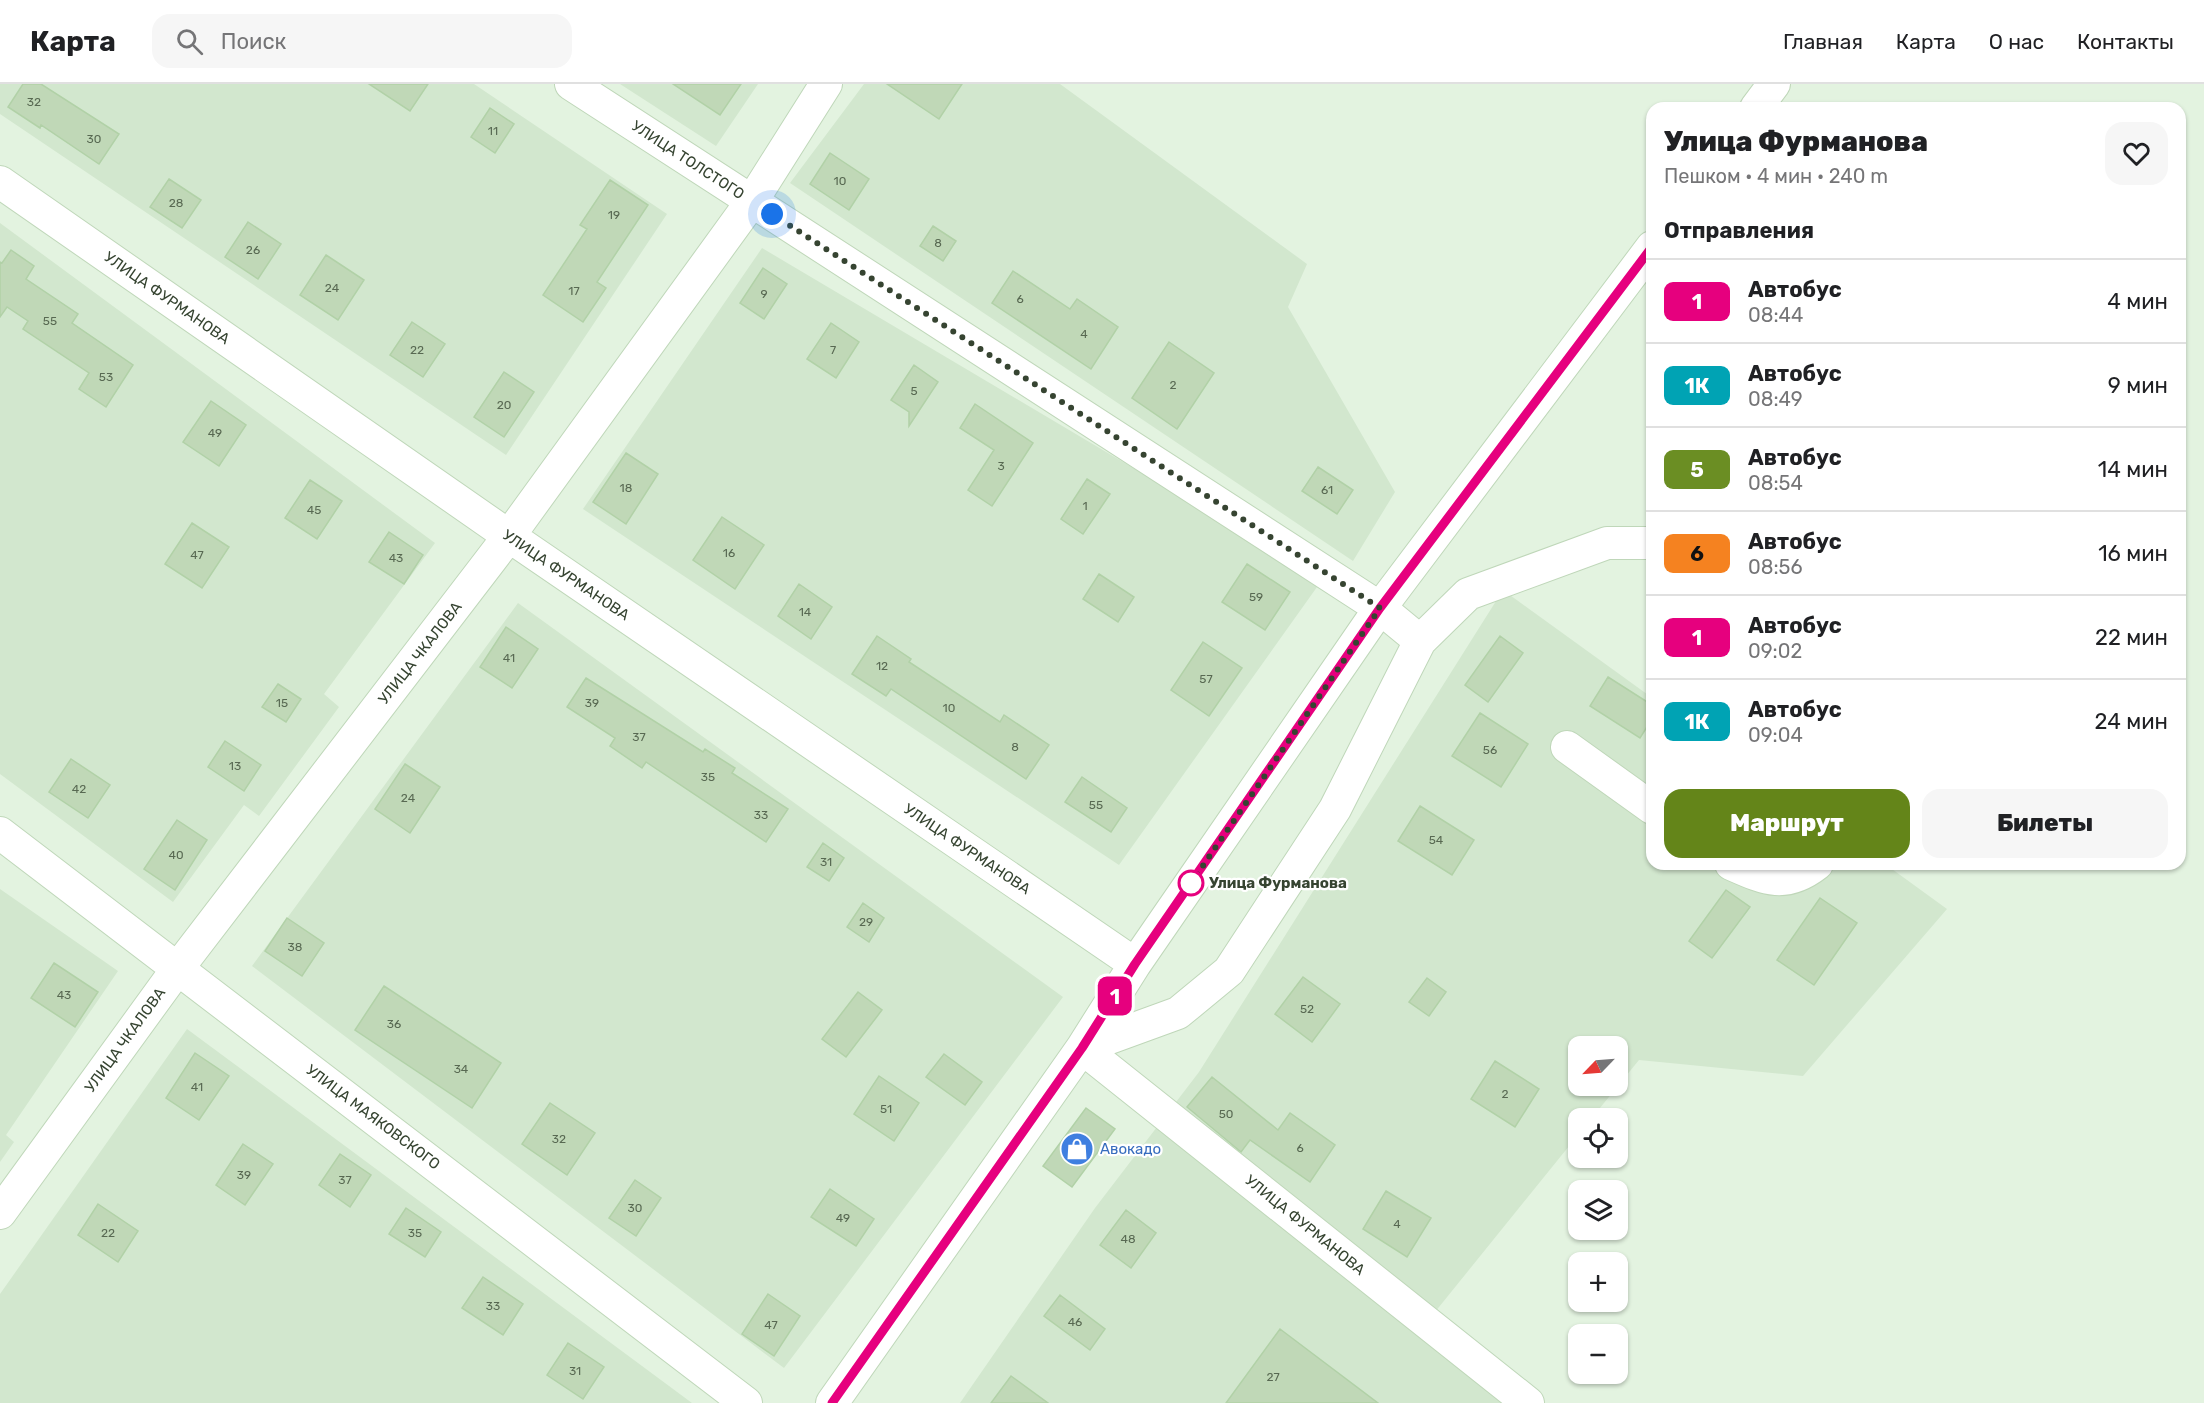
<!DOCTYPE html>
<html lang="ru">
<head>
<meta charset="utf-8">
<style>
	:root { --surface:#fff; --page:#f6f6f6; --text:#202124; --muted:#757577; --line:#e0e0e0; --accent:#648519 }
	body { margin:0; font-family:Rubik,sans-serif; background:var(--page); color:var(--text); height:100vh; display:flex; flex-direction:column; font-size:22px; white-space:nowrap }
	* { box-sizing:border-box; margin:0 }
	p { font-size:20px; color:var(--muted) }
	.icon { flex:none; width:33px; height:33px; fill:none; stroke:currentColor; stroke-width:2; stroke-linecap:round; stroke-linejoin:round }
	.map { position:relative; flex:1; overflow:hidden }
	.side { position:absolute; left:1646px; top:18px; width:540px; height:768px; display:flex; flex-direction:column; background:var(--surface); border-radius:18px; box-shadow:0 2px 4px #0004 }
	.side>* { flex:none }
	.badge { padding:0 12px; border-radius:9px; font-size:21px; line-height:39px }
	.needle { width:39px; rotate:245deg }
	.fabs { position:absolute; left:1568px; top:952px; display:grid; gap:12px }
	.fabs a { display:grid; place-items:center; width:60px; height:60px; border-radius:12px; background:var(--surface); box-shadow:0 2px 4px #0004; font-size:30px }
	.you { position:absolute; width:30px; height:30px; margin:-15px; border:4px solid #fff; border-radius:50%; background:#1a73e8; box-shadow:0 0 0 9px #1a73e833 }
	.map>.badge { position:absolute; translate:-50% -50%; box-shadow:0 0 0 3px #fff }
	h2 { padding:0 18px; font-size:22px; line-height:54px }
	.round { display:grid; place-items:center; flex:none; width:63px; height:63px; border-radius:18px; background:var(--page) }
	.head { display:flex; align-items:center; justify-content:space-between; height:102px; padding:0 18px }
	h1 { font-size:28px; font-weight:800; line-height:45px }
	.cta { display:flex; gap:12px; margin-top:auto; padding:12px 18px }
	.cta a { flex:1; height:69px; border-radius:18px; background:var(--accent); color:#fff; font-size:24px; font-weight:800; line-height:69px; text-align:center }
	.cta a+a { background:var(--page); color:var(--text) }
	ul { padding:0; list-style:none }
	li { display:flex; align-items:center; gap:18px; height:84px; padding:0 18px; border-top:2px solid var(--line) }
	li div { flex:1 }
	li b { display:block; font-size:22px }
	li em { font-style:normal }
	li .badge { min-width:66px; font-weight:700; text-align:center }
	header { display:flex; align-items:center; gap:36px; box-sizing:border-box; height:84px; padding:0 30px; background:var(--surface); border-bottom:2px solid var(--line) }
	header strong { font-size:28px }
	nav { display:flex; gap:33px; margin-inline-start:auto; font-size:21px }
	.search { width:420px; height:54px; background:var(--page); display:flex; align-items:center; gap:15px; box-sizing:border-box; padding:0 21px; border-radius:18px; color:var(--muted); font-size:22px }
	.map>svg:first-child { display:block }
</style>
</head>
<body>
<header>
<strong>Карта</strong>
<div class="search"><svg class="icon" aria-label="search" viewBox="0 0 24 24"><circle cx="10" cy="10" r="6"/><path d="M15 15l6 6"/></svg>Поиск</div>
<nav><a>Главная</a><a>Карта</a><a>О нас</a><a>Контакты</a></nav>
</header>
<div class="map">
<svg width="2204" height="1319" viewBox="0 0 2204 1319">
	<rect width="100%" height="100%" fill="#e3f3e0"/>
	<path fill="#d2e7ce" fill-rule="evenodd" d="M0,0H474L667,130L506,371L0,30Z
		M620,0H758L716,62Z
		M864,0H1060L1307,180L1288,223L1395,408L1353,477L790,99Z
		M0,139L435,459L324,610L339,623L259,732L244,721L173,818L0,690Z
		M762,164L1322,496L1119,781L583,425Z
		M1503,506L1651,613L1652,780H1885L1947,825L1803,992L1639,976L1591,1035H1578V1051L1418,1249L1507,1319H960L1095,1124L1199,988ZM1578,963H1617V1002H1578Z
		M518,519L1063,913L784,1284L252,882Z
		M0,805L118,887L6,1051L14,1058L0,1078Z
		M187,945L692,1319H0V1210Z"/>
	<path fill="#c0d8b7" stroke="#b1d1a7" stroke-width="1.5" d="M23,0H41L119,50L99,80L41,41L40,44L8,23Z
		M369,0H428L410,27Z
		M673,0H741L720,31Z
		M887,0H962L939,35Z
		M490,24L514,40L495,69L471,53Z
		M830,69L869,95L849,126L810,100Z
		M169,95L201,116L182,144L150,123Z
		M610,96L648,121L597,198L606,204L583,238L543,211L587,145L580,141Z
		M248,138L281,160L258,195L225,173Z
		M933,142L956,157L943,177L920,162Z
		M11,166L34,182L26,195L78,230L72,239L133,281L106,323L79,305L89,289L23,245L28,237L7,223L0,233V178L2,179Z
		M326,171L364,196L338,236L300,211Z
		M763,184L787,200L764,235L740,219Z
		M1013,187L1070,225L1077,215L1118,243L1091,285L992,219Z
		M412,238L445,260L423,293L390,271Z
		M831,239L859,258L836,294L807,275Z
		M1169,258L1214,289L1177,345L1132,314Z
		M914,281L938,298L909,342V328L891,316Z
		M504,288L534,308L504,353L474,333Z
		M211,317L246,341L219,382L183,358Z
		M975,320L1033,359L992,422L968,406L994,366L960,344Z
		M626,369L658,390L626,440L593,418Z
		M1318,383L1353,406L1337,430L1302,407Z
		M1087,395L1110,410L1083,450L1061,435Z
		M310,396L342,417L317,455L285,434Z
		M722,433L764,461L735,505L693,476Z
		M192,439L229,463L202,504L165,480Z
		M389,448L423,471L404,500L369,478Z
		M1247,480L1290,508L1265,546L1222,518Z
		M1099,490L1134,513L1118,538L1083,515Z
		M799,500L832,523L811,555L778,532Z
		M506,543L538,565L512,604L480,583Z
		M877,552L911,575L909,578L1000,638L1004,631L1049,661L1026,695L891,605L886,612L852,590Z
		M1500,552L1523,569L1488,618L1465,601Z
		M1203,558L1242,584L1209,632L1171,606Z
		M1608,593L1652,621V635L1640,654L1590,622Z
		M586,594L703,668L705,665L735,684L732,689L788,725L766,758L646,678L642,684L610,662L615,654L567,623Z
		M278,600L301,615L286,638L262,623Z
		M1480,629L1528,660L1501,703L1452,672Z
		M225,657L261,681L244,707L208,683Z
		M71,675L110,701L88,734L49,708Z
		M405,680L440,703L410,749L375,725Z
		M1082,693L1127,724L1111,748L1065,718Z
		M1420,722L1474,756L1452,791L1398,757Z
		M177,736L207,756L175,806L144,785Z
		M823,759L844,774L829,797L807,783Z
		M1726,806L1750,823L1712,874L1689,857Z
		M1820,814L1857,839L1814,901L1777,876Z
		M863,819L884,834L869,858L847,843Z
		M287,834L324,859L302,892L265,867Z
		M54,879L98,908L75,943L31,914Z
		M1303,893L1340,920L1312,958L1275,930Z
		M1427,894L1446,908L1429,932L1409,918Z
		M384,902L501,979L472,1024L355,946Z
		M858,908L882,926L846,973L822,955Z
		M195,969L229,992L199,1036L166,1014Z
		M944,970L982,998L965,1021L926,993Z
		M1495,977L1539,1005L1515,1043L1471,1015Z
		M879,992L919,1019L894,1057L854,1030Z
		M1212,993L1278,1046L1290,1029L1335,1061L1310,1098L1250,1056L1241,1068L1187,1023Z
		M550,1019L595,1049L567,1091L522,1060Z
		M1086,1024L1115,1045L1072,1103L1043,1082Z
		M243,1060L273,1080L245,1121L216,1101Z
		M340,1070L371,1091L350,1123L319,1101Z
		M635,1096L661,1114L636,1152L609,1134Z
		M830,1105L874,1135L856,1162L811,1133Z
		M1386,1107L1431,1134L1407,1173L1363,1145Z
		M98,1120L138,1147L118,1178L78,1151Z
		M406,1124L441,1148L425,1173L389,1150Z
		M1126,1126L1156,1149L1131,1184L1100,1161Z
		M483,1193L523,1220L503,1251L462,1224Z
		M768,1210L800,1232L774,1272L742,1250Z
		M1060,1211L1105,1245L1090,1266L1044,1232Z
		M1280,1245L1378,1319H1226Z
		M568,1259L604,1283L583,1315L547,1291Z
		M1011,1292L1048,1319H991Z"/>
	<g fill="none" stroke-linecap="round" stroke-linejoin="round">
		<defs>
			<path id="minor" d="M571,0L1380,524L1420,557
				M1756,24L1774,0
				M0,98L509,452L1135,880
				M1567,663L1652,724
				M0,749L746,1319
				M1731,780C1765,795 1785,805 1817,780
				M1082,964L1178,929L1229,887L1335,725L1420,557L1468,510L1607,459H1652
				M1082,964L1528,1319
				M0,1129L178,884L509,452L752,117L826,0
				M832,1319L1082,964L1135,880L1380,524L1652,163"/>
		</defs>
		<use href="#minor" stroke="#bfd7b9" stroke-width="34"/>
		<use href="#minor" stroke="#fff" stroke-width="32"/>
	</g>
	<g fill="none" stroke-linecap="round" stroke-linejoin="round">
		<defs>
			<path id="line" d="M832,1319L1082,964L1135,880L1380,524L1652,163"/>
		</defs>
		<use href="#line" stroke="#fff" stroke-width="14"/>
		<use href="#line" stroke="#e6007e" stroke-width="9"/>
		<path stroke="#364431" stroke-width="6" stroke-dasharray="0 10.8" d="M772,130L1380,524L1189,802L1191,799"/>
	</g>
	<defs>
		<symbol id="shop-disc" viewBox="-11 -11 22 22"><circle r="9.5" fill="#3f7fe0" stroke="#fff"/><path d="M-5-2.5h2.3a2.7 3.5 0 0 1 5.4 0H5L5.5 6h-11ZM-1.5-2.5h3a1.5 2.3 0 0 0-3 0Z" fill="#fff"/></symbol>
	</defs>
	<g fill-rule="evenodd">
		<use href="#shop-disc" x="1058" y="1046" width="38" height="38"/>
	</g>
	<circle fill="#fff" stroke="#e6007e" stroke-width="3" cx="1191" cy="799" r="12"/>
	<g text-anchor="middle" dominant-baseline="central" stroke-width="4.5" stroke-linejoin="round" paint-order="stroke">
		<g font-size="12" fill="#586952">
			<text x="34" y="18">32</text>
			<text x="493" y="47">11</text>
			<text x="94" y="55">30</text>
			<text x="840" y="97">10</text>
			<text x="176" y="119">28</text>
			<text x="614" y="131">19</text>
			<text x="938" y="159">8</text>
			<text x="253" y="166">26</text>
			<text x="332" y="204">24</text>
			<text x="574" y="207">17</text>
			<text x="764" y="210">9</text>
			<text x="1020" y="215">6</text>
			<text x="50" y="237">55</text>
			<text x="1084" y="250">4</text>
			<text x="417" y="266">22</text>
			<text x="833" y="266">7</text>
			<text x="106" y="293">53</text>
			<text x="1173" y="301">2</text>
			<text x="914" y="307">5</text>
			<text x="504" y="321">20</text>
			<text x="215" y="349">49</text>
			<text x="1001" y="382">3</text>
			<text x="626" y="404">18</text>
			<text x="1327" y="406">61</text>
			<text x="1085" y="422">1</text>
			<text x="314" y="426">45</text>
			<text x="729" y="469">16</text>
			<text x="197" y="471">47</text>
			<text x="396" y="474">43</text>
			<text x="1256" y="513">59</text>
			<text x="805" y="528">14</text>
			<text x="509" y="574">41</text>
			<text x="882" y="582">12</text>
			<text x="1206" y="595">57</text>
			<text x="282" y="619">15</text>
			<text x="592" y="619">39</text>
			<text x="949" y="624">10</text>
			<text x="639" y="653">37</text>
			<text x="1015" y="663">8</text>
			<text x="1490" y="666">56</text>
			<text x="235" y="682">13</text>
			<text x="708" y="693">35</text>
			<text x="79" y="705">42</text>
			<text x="408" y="714">24</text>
			<text x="1096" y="721">55</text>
			<text x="761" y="731">33</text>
			<text x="1436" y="756">54</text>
			<text x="176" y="771">40</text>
			<text x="826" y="778">31</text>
			<text x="866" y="838">29</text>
			<text x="295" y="863">38</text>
			<text x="64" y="911">43</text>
			<text x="1307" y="925">52</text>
			<text x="394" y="940">36</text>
			<text x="461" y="985">34</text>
			<text x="197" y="1003">41</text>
			<text x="1505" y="1010">2</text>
			<text x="886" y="1025">51</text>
			<text x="1226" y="1030">50</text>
			<text x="559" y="1055">32</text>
			<text x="1300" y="1064">6</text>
			<text x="244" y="1091">39</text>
			<text x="345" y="1096">37</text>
			<text x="635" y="1124">30</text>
			<text x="843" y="1134">49</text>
			<text x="1397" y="1140">4</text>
			<text x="108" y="1149">22</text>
			<text x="415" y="1149">35</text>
			<text x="1128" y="1155">48</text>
			<text x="493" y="1222">33</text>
			<text x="1075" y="1238">46</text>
			<text x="771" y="1241">47</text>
			<text x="575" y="1287">31</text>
			<text x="1273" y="1293">27</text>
		</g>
		<g font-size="15" fill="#364431" stroke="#fff">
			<text transform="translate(688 76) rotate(33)">УЛИЦА ТОЛСТОГО</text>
			<text transform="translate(167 214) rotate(35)">УЛИЦА ФУРМАНОВА</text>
			<text transform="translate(566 491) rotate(34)">УЛИЦА ФУРМАНОВА</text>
			<text transform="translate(420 569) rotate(-52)">УЛИЦА ЧКАЛОВА</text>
			<text transform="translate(967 765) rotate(34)">УЛИЦА ФУРМАНОВА</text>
			<text transform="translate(125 956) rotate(-54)">УЛИЦА ЧКАЛОВА</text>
			<text transform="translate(373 1033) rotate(37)">УЛИЦА МАЯКОВСКОГО</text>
			<text transform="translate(1305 1141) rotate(39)">УЛИЦА ФУРМАНОВА</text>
		</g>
		<g font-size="15" font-weight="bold" fill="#364431" stroke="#fff" text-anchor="start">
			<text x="1209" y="799">Улица Фурманова</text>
		</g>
		<g font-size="15" fill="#366cbe" stroke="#fff" text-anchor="start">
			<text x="1100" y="1065">Авокадо</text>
		</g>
	</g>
</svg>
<div class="fabs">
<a><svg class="needle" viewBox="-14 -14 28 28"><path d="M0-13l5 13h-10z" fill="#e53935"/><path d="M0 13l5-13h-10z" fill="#757577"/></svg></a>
<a><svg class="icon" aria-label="locate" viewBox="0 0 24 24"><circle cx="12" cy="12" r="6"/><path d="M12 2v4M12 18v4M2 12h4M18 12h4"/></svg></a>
<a><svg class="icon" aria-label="layers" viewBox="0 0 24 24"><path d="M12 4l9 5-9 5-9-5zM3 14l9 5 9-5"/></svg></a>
<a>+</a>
<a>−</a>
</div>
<div class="you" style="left:772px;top:130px"></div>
<b class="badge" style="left:1115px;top:912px;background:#e6007e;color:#fff">1</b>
<section class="side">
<div class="head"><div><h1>Улица Фурманова</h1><p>Пешком · 4 мин · 240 m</p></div><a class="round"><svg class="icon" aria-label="heart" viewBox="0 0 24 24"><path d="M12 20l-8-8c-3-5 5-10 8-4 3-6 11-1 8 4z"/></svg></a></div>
<h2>Отправления</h2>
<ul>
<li><span class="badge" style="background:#e6007e;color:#fff">1</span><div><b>Автобус</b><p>08:44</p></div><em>4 мин</em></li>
<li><span class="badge" style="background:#00a3b4;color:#fff">1К</span><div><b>Автобус</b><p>08:49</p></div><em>9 мин</em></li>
<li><span class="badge" style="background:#6b8e23;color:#fff">5</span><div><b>Автобус</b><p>08:54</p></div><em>14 мин</em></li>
<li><span class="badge" style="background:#f58220;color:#111">6</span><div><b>Автобус</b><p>08:56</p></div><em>16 мин</em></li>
<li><span class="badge" style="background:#e6007e;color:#fff">1</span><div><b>Автобус</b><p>09:02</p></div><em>22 мин</em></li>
<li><span class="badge" style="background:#00a3b4;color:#fff">1К</span><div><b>Автобус</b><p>09:04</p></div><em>24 мин</em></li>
</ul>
<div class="cta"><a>Маршрут</a><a>Билеты</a></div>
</section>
</div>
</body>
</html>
